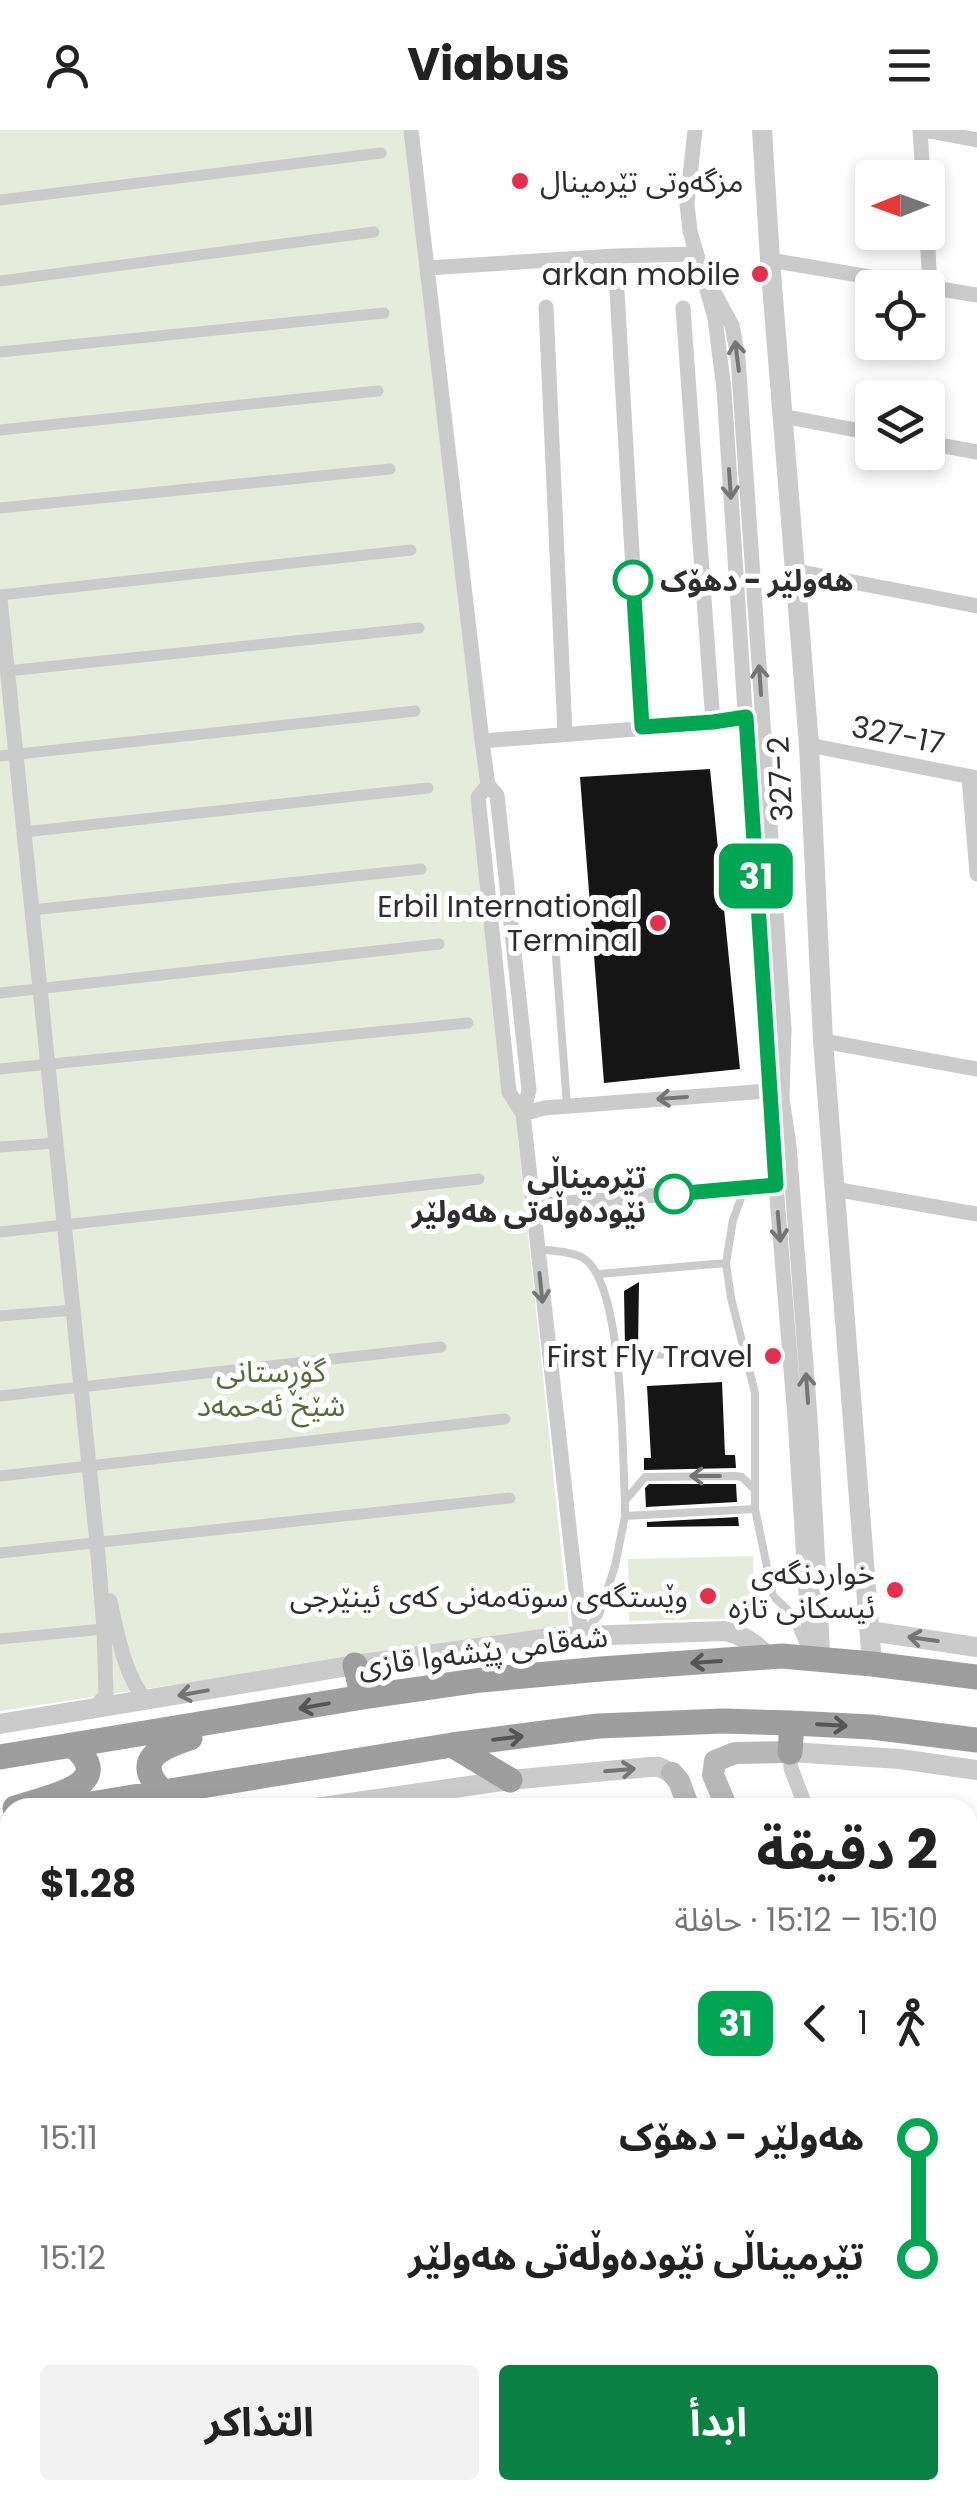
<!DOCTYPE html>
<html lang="ar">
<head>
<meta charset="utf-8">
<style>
	:root { --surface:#fff; --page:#f2f2f2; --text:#222; --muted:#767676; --accent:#0b8043 }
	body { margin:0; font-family:Poppins,"Noto Sans Arabic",sans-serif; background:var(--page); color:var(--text); direction:rtl; height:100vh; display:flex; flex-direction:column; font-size:38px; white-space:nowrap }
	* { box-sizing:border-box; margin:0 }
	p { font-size:32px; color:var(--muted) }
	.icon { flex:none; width:55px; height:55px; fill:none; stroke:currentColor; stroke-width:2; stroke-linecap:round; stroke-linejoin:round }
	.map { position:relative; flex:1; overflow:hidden; direction:ltr }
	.sheet { position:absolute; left:0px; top:1668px; width:978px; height:702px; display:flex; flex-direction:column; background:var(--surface); border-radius:30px 30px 0 0; box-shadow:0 5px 15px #0003; direction:rtl }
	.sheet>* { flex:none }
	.badge { padding:0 20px; border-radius:15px; font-size:35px; line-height:65px }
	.needle { width:65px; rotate:269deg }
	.tools { position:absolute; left:855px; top:30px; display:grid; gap:20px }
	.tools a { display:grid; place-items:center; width:90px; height:90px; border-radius:10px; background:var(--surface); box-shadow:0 5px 15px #0003; font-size:50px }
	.map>.badge { position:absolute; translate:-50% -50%; box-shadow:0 0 0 5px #fff }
	.legs { display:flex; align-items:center; gap:15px; height:110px; padding:0 40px; font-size:32px }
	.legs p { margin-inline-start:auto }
	.headline { display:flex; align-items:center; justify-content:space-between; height:170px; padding:0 40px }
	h1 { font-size:55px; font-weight:700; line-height:75px }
	.cta { display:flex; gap:20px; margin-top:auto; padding:20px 40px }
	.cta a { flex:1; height:115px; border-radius:10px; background:var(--accent); color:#fff; font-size:40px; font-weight:700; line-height:115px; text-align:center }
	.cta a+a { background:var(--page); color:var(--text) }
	ul { padding:0 40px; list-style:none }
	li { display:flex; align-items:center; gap:35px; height:120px; font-size:38px }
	li i { display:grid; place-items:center; width:15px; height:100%; margin:0 12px; background:currentColor }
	li i::after { content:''; width:25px; height:25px; margin:-12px; border:8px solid; border-radius:50%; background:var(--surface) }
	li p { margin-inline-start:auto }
	li:first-child i { background:linear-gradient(#0000 50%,currentColor 0) }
	li:last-child i { background:linear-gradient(currentColor 50%,#0000 0) }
	header { display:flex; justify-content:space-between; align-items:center; height:130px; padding:0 40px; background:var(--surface); font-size:45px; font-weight:700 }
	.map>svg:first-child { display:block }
</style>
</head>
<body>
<header><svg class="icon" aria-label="menu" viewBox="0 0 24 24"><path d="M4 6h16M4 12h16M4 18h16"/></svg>Viabus<svg class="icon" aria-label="person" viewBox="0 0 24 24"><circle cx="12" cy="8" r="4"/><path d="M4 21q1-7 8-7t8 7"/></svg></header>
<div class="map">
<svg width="977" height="2369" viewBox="0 0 977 2369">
	<rect width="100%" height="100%" fill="#fff"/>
	<path fill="#e6ecdb" d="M0,0H417L427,138L569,1495L0,1581Z
		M753,1426L754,1488L629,1491L628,1429Z"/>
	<path fill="#151515" d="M710,639L740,939L604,953L580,647Z
		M639,1152L638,1218H625L624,1161Z
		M722,1252L725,1325H735L736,1338L644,1340V1328H651L647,1256Z
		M649,1354H736L737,1372L646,1377L645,1358Z
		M738,1387L739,1396L647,1397V1392Z"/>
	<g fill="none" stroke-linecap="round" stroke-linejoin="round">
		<path stroke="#cbcbcb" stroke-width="8" d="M556,827L567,976
			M745,1057L733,1090L726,1133L731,1168L755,1263V1360
			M537,1119C550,1121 572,1121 583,1128C624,1152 622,1323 625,1371
			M599,1144L726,1133
			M616,1226L743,1222
			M625,1386L755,1379
			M583,1503L599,1485L615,1436L625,1386V1371L645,1347L736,1346L742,1347L755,1360V1379L773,1466L790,1482L804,1515"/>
		<path stroke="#cbcbcb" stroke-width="11" d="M0,70L381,23
			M0,151L374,102
			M0,222L384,183
			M0,300L378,261
			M0,378L390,339
			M0,465L411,420
			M7,541L419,498
			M0,626L415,581
			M24,702L428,658
			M32,780L421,739
			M0,863L439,814
			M0,939L468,893
			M0,1017L56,1013
			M0,1102L479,1049
			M0,1186L73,1180
			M0,1266L441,1217
			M0,1346L505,1289
			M0,1423L510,1368
			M0,1509L104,1499"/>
		<path stroke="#cbcbcb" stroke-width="15" d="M411,0L482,611L713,593L754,587
			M695,0L687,74L690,101L715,188L724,260L776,1055L795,1288L810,1528
			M920,0L923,48
			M924,0L977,10
			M927,102L930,157
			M615,126L642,597
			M770,130L977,165
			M427,138L615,126L696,124
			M715,164L732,195L738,228L784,899L782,968L789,1015L810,1287L823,1530
			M546,177L565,604
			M683,178L713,593
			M782,286L872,303
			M928,313L977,322
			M796,441L977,476
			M0,469L97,1413L104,1499L106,1565L92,1581
			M482,611L488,655
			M809,615L977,648
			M969,647L977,744
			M488,655L497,665L529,960L523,984L509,962L478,667Z
			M823,911L977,939
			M834,1059L977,1084
			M533,1076L783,1054
			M110,1471C117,1502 125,1549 147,1571
			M581,1505L523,984L544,978L779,960
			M790,1622L791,1638L806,1678
			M968,2011H977
			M0,2021L10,2029
			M0,2103L10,2091
			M968,2158L977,2157
			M0,2194L10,2202
			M196,2360L207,2369
			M486,2360L498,2369
			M820,2360L823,2369
			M583,2369L587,2360
			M751,2369L755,2360"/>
		<path stroke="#cbcbcb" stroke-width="20" d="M762,0L770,130L809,615L823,911L872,1534
			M870,1501L977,1517
			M0,1594L355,1535L557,1507L724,1501C743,1505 755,1513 768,1527
			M790,1622L900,1629L977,1640
			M315,1678L510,1650L650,1637H659L672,1643
			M0,1722L10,1720"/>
		<path stroke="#b8b8b8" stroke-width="22" d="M672,1643L679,1651L689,1678
			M727,1678L713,1645L715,1631L735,1623L790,1622
			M968,2239L977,2262
			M968,2336L977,2360"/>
		<path stroke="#9e9e9e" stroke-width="25" d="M355,1535L363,1567
			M452,1615L510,1650
			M790,1622L792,1593
			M0,1627L363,1567L481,1550L601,1539L782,1526L872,1534L977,1547
			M164,1663C130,1630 160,1618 190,1608
			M15,1678C43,1668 121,1656 73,1616
			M66,1678L452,1615L598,1596L723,1591L792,1593L871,1597L977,1610"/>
	</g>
	<defs><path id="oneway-shaft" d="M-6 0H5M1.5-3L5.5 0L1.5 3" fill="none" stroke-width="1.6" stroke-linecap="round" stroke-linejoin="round" transform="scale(2.5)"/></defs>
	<g stroke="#757575">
		<use href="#oneway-shaft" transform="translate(737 226) rotate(-97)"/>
		<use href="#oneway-shaft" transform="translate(730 354) rotate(86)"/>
		<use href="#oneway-shaft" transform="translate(760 550) rotate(-94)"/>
		<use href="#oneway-shaft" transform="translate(672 968) rotate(176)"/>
		<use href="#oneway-shaft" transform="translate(779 1097) rotate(85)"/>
		<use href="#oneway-shaft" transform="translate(541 1158) rotate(84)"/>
		<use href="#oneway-shaft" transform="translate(807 1258) rotate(-94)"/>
		<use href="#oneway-shaft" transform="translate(705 1346) rotate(180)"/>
		<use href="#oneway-shaft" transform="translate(923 1509) rotate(-172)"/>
		<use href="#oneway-shaft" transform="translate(193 1563) rotate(170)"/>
		<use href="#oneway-shaft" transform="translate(620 1640) rotate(-5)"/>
	</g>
	<g stroke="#555">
		<use href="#oneway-shaft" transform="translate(706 1532) rotate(176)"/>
		<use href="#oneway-shaft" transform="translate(314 1576) rotate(170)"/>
		<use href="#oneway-shaft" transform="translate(832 1595) rotate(3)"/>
		<use href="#oneway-shaft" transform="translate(508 1608) rotate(-7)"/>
	</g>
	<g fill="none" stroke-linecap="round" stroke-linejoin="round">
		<defs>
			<path id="line-1" d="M633,450L642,597L713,592L746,587L776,1055L674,1064"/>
		</defs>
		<use href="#line-1" stroke="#fff" stroke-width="22"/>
		<use href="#line-1" stroke="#00a651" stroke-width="15"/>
	</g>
	<g fill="#e72e4d" stroke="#fff" stroke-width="4">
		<circle cx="520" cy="51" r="10"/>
		<circle cx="760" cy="144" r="10"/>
		<circle cx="658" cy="793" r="10"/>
		<circle cx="773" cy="1226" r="10"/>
		<circle cx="895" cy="1460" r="10"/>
		<circle cx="708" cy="1466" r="10"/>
	</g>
	<g fill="#fff" stroke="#00a651" stroke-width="5">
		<circle cx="633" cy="450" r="18"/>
		<circle cx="674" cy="1064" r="18"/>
	</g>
	<g text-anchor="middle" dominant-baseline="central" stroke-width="10" stroke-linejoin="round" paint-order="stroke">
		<g font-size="30" fill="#2e2e2e" stroke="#fff" text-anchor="end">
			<text x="540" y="51" text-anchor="start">مزگەوتی تێرمینال</text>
			<text x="740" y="144">arkan mobile</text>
			<text x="638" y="776">Erbil International<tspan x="638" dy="34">Terminal</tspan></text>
			<text x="753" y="1226">First Fly Travel</text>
			<text x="875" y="1443">خواردنگەی<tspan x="875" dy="34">ئیسکانی تازە</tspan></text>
			<text x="688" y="1466">وێستگەی سوتەمەنی کەی ئینێرجی</text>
		</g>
		<g font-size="30" font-weight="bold" fill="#2e2e2e" stroke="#fff" text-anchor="start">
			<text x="660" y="450">هەولێر - دهۆک</text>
			<text x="646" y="1047" text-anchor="end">تێرمیناڵی<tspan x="646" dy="34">نێودەوڵەتی هەولێر</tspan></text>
		</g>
		<g font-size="30" fill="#2e2e2e" stroke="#fff">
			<text transform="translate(898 605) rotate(11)">327-17</text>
			<text transform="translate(780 649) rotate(-93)">327-2</text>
			<text transform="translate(483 1521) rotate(-7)">شەقامی پێشەوا قازی</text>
		</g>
		<g font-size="30" fill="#566a3b" stroke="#fff">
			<text x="271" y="1241">گۆڕستانی<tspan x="271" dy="34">شێخ ئەحمەد</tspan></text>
		</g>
	</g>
</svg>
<div class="tools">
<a><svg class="needle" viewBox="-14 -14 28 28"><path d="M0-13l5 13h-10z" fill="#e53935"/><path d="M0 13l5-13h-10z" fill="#767676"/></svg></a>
<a><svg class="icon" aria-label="locate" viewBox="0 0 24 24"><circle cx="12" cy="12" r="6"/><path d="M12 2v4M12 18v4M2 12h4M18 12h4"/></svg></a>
<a><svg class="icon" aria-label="layers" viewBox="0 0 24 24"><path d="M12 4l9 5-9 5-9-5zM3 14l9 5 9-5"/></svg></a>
</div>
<b class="badge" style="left:756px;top:746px;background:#00a651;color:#fff">31</b>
<section class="sheet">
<div class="headline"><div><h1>2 دقيقة</h1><p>15:10 – 15:12 · حافلة</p></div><b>$1.28</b></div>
<div class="legs"><svg class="icon" aria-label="walk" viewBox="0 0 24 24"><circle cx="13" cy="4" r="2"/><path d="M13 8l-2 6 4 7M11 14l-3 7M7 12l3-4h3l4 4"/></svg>1<svg class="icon" aria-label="back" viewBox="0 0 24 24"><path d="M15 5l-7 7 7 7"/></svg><b class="badge" style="background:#00a651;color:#fff">31</b></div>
<ul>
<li><i style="color:#00a651"></i><b>هەولێر - دهۆک</b><p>15:11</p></li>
<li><i style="color:#00a651"></i><b>تێرمیناڵی نێودەوڵەتی هەولێر</b><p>15:12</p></li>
</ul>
<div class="cta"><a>ابدأ</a><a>التذاكر</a></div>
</section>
</div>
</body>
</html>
